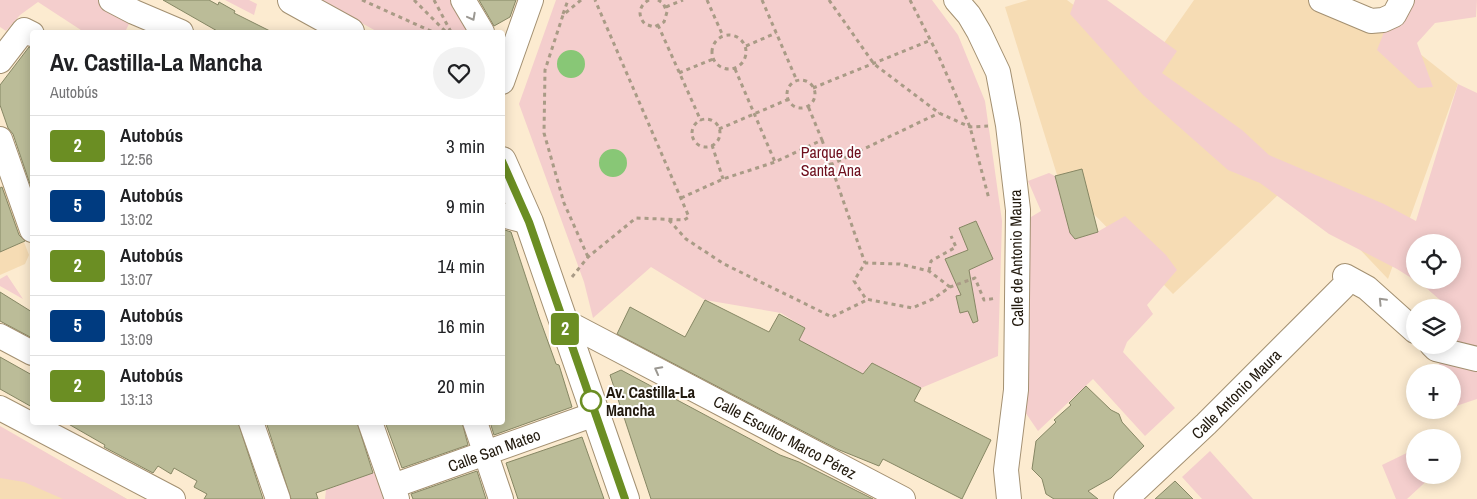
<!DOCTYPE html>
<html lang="es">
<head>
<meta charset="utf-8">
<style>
	:root { --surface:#fff; --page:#f2f2f2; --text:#202124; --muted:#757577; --line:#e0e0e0 }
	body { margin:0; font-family:"Archivo Narrow",sans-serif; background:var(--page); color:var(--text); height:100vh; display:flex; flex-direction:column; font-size:19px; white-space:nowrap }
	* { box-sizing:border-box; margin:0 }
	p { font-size:16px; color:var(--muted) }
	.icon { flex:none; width:28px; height:28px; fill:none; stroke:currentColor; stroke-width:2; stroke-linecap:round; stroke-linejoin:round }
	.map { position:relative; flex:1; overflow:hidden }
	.side { position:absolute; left:30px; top:30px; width:475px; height:395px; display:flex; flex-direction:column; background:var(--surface); border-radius:5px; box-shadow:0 2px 12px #0003 }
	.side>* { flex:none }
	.badge { padding:0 10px; border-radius:4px; font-size:18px; line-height:32px }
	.buttons { position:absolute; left:1406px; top:234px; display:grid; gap:10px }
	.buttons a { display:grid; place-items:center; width:55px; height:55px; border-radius:50%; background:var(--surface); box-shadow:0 2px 12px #0003; font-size:25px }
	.map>.badge { position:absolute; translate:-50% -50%; box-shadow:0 0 0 2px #fff }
	.round { display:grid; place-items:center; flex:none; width:52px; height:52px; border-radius:26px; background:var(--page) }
	.summary { display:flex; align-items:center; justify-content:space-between; height:85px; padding:0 20px }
	h1 { font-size:24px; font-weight:700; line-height:38px }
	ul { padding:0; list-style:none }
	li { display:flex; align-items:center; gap:15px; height:60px; padding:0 20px; border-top:1px solid var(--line) }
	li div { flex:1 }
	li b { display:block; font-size:19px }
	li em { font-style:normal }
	li .badge { min-width:55px; font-weight:700; text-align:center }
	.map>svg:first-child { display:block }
</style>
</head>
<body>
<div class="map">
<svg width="1477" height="499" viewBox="0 0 1477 499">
	<rect width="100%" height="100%" fill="#fcebd0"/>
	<path fill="#f6dcb4" d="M1028,0H1067L1150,63L1194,0H1352L1458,84L1388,279L1294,180L1173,294L1058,178L1005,7Z
		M0,185L1,187L6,185L26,241L24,242L29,255L25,264L0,275Z
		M30,444L127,499H0V467Z"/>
	<path fill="#f4cecd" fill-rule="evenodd" d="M0,0H103L133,16L125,32H84L38,2L20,15L6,31L0,27Z
		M225,0H249L257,4L254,15Z
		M319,0H463L479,32H378Z
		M556,0H932L958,35L985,101L1002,221L998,356L921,388L872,363L863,374L813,347L795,349L805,328L781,313L705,300L651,267L593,318L584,282L519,104Z
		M1075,0H1107L1177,51L1162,73L1242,130L1269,155L1384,204L1416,221L1458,84L1477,93V399L1453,407L1452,372H1434L1451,345H1452L1454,314L1453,312L1452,308L1448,307L1424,286L1397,269L1329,234L1260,183L1228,170L1143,95L1070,14ZM1415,242H1452V280H1415Z
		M1387,0H1477L1476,17L1435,23L1417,43L1433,87L1418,88L1377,50L1386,27Z
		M1049,173L1055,176L1070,232L1075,239L1099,231L1125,216L1166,255L1177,270L1147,305L1153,314L1127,342L1123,352L1175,408L1145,436L1093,379L1038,431L1025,412L1026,220L1041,211L1028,181Z
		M7,275L23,299L0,286V279Z
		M0,426L127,499H63L24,482L0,478Z
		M1415,449V475H1433L1407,499H1396L1382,465Z
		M1210,451L1253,499H1202L1182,477Z
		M375,472L384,499H325L326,490Z"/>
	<path fill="#88c776" d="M557 64a14 14 0 1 1 28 0a14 14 0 1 1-28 0Z
		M599 163a14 14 0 1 1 28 0a14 14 0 1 1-28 0Z"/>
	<path fill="#bbbc98" stroke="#868764" d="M163,0H209L218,5L219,2L235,11L234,13L272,32H219Z
		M479,0H516L510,17L494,26Z
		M29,47L32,48V190L13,134L8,128L0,105V85Z
		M1082,169L1098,232L1075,239L1070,233L1055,176Z
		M2,187L19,235L25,241L0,252V188Z
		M976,221L993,259L969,270L978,321L973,323L968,311L960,313L956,296L961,295L945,259L968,250L959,228Z
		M502,229L511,232L539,317L556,364L559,365L572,407L494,435L490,422H502Z
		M0,292L32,312V338L0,321Z
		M705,300L769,332L779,314L805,328L799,340L863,374L872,363L921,388L914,401L991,440L962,499L883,459L879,466L837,449L617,334L630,307L685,337Z
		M0,357L32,375V407L0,389Z
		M621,370L780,455L799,462L873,499H651L610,375Z
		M1086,386L1111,410L1119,414L1122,422L1144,446L1111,478L1088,491L1098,499H1054L1046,494L1042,479L1032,469L1036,441L1056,422L1054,420L1071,405L1069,403Z
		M65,422H238L263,499H204L207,494L194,487L197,481L174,468L171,474L158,466L153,473L104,447L105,445Z
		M266,422H357L373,473L316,493L318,499H291Z
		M385,422H462L468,445L402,468Z
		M582,437L604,499H518L506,463Z
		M477,471L486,499H413L411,494Z
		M1175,481L1193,499H1155Z"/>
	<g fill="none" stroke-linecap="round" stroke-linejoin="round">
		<defs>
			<path id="minor" d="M111,0L134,12L181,32
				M463,0L482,32
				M956,0L969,15L979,32L998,72L1008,125L1018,210L1016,390L1006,470L1009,499
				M1321,0L1371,21L1383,20L1394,15L1402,0
				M0,61L24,30L32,34
				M502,82L531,0
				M0,139L32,230
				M502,215L529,222
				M1345,276L1367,288L1415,331
				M562,320L903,499
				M0,336L32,353
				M1432,345L1436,349L1477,359
				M0,408L173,499
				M251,422L278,499
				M370,422L397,499
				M475,422L501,499
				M393,486L595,414
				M1126,499L1206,424L1343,287"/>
			<path id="major" d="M292,0L350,32
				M502,161L529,222L625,499"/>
		</defs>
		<use href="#minor" stroke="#a39071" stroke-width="26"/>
		<use href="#major" stroke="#a39071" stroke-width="30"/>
		<path stroke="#a99b86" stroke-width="3" stroke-dasharray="4 4" stroke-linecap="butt" d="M362,0L433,32
			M414,0L446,32
			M434,0L451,32
			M581,0L563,15L545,70L544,133L564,203L588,257
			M649,0C639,5 637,16 645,24L654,27L664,22L667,12L663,3L658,0
			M707,0L723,36
			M762,0L797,81
			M829,0L874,64L939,113L970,127L988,126
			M910,0L939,57L970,127L989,199
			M666,7L683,0
			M563,14L568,0
			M658,25L701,121
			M712 52a17 17 0 1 1 34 0a17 17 0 1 1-34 0Z
			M746,46L776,33
			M735,69L775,162
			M679,73L713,59
			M787 94a14 14 0 1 1 28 0a14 14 0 1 1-28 0Z
			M813,88L931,40
			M692 133a14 14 0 1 1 28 0a14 14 0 1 1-28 0Z
			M719,129L789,99
			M822,140L865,263
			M712,145L723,179
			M830,165L939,113
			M681,198L723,179L775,162L822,140L808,106
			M669,220L686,239L724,264L832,317L867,300
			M929,271L931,261L956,247L951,236
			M572,277L588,257L636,218L684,220L689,217L595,0
			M950,287L929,271L900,264L865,263L854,281L866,299L912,308L933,299L950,287L975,278L984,300L997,298"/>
		<use href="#minor" stroke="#fff" stroke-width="24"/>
		<use href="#major" stroke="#fff" stroke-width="28"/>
	</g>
	<defs><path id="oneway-chevron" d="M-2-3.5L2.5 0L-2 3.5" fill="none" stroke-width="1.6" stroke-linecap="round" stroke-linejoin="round" transform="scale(1.25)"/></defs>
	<g stroke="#9b9892">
		<use href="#oneway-chevron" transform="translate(472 17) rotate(62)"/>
		<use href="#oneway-chevron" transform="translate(1382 301) rotate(-134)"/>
		<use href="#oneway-chevron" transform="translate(658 370) rotate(-152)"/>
	</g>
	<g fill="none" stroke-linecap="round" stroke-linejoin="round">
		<defs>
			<path id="line" d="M502,161L529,222L625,499"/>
		</defs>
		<use href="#line" stroke="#fff" stroke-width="11"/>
		<use href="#line" stroke="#6b8e23" stroke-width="8"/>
	</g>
	<circle fill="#fff" stroke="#6b8e23" stroke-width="2.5" cx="591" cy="401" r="10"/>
	<g text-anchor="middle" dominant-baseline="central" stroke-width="4" stroke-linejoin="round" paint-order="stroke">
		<g font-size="16" fill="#6e0f1d" stroke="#fff">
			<text x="831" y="152">Parque de<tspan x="831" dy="18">Santa Ana</tspan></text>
		</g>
		<g font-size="16" fill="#21190d" stroke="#fff">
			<text transform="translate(1016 258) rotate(-91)">Calle de Antonio Maura</text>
			<text transform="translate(1236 394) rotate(-45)">Calle Antonio Maura</text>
			<text transform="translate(785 437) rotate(28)">Calle Escultor Marco Pérez</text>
			<text transform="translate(494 450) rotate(-20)">Calle San Mateo</text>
		</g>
		<g font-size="16" font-weight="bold" fill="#21190d" stroke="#fff" text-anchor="start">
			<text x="606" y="392">Av. Castilla-La<tspan x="606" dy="18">Mancha</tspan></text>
		</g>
	</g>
</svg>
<div class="buttons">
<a><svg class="icon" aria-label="locate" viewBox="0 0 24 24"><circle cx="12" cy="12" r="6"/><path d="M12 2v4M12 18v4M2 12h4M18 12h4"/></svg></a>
<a><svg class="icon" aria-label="layers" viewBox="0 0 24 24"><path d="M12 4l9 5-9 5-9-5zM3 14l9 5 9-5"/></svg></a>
<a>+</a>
<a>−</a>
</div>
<b class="badge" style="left:565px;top:329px;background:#6b8e23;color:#fff">2</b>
<section class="side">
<div class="summary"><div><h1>Av. Castilla-La Mancha</h1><p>Autobús</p></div><a class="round"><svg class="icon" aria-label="heart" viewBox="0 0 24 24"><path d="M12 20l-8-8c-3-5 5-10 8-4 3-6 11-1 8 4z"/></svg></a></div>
<ul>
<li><span class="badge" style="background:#6b8e23;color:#fff">2</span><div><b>Autobús</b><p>12:56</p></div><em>3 min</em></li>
<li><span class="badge" style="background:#003b80;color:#fff">5</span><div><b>Autobús</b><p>13:02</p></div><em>9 min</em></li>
<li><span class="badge" style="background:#6b8e23;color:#fff">2</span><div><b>Autobús</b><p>13:07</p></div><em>14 min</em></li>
<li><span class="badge" style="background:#003b80;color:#fff">5</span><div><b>Autobús</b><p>13:09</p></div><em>16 min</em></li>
<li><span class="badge" style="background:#6b8e23;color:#fff">2</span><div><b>Autobús</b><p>13:13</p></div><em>20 min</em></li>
</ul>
</section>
</div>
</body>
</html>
